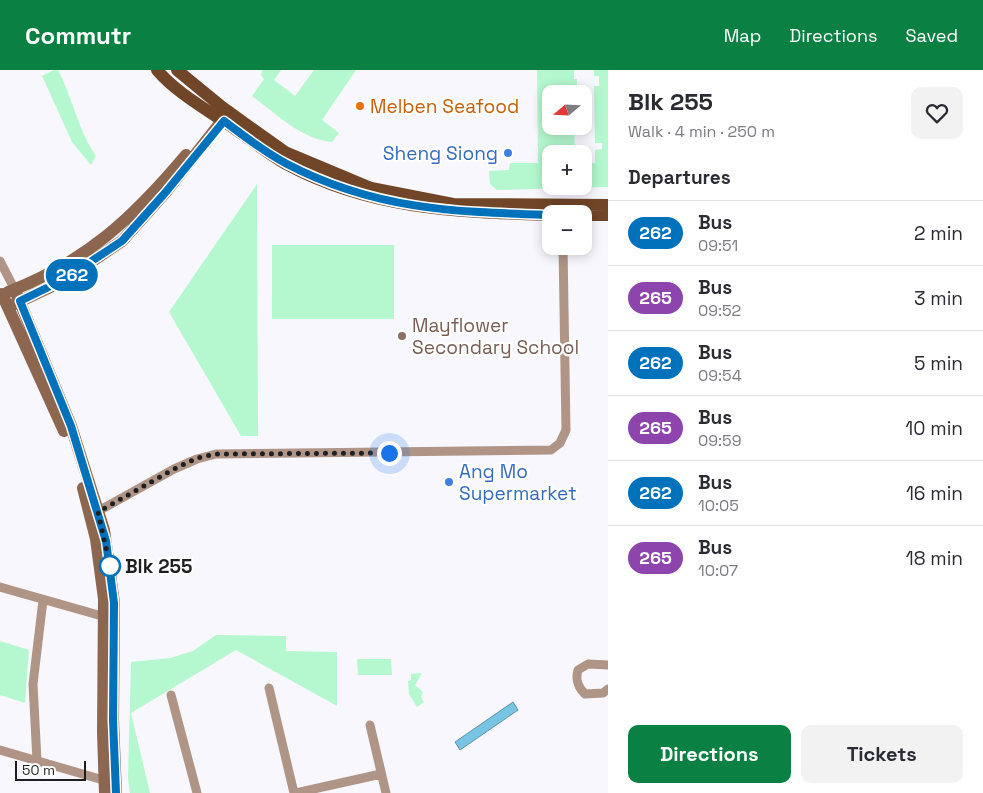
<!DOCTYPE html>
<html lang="en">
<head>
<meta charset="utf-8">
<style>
	:root { --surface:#fff; --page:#f2f2f3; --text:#2b2b33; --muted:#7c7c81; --line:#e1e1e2; --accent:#0b8043 }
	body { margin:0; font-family:"Space Grotesk",sans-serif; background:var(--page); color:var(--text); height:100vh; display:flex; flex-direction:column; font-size:19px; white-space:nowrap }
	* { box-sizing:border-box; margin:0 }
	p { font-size:16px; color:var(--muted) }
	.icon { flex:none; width:28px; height:28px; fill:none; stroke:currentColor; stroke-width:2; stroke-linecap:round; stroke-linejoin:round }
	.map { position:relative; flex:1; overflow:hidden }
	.side { display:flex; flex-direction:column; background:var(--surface); width:375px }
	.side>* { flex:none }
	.badge { padding:0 10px; border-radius:16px; font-size:18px; line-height:32px }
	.needle { width:32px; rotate:251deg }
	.fabs { position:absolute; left:542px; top:15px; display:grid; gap:10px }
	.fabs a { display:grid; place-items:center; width:50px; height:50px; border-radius:10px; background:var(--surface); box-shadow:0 2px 12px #0003; font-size:25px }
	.scale { position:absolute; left:15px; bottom:12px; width:71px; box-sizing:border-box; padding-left:5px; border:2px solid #1f1f21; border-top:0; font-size:14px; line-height:18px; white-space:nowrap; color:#1f1f21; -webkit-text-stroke:4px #fff; paint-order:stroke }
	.you { position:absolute; width:25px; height:25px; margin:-12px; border:4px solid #fff; border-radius:50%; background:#1a73e8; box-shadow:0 0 0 8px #1a73e833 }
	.map>.badge { position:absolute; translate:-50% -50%; box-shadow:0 0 0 2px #fff }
	h2 { padding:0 20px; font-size:19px; line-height:45px }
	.round { display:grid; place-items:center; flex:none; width:52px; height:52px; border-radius:10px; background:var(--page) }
	.summary { display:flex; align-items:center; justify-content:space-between; height:85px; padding:0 20px }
	h1 { font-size:24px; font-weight:600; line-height:38px }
	.cta { display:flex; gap:10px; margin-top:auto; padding:10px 20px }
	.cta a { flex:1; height:58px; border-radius:10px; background:var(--accent); color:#fff; font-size:20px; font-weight:600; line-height:58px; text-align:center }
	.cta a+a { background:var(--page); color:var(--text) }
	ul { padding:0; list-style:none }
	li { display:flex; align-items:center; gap:15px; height:65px; padding:0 20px; border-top:1px solid var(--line) }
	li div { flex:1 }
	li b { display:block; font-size:19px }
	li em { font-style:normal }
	li .badge { min-width:55px; font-weight:700; text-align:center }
	header { display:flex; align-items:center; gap:30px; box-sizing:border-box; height:70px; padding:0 25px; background:var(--accent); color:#fff }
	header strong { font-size:24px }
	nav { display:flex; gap:28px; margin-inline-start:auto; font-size:18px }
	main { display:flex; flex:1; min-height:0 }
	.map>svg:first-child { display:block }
</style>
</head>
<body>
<header>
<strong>Commutr</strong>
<nav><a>Map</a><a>Directions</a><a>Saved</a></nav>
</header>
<main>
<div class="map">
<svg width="608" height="723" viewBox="0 0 608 723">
	<rect width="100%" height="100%" fill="#f7f7fd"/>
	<path fill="#b5f8cf" d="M54,0H58C73,29 78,60 96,86L91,95L72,72L44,10L42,6Z
		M262,0H281L274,10L295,26L314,0H356L322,50L339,63L332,72C301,69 277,44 252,26L264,9L261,5Z
		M537,0H574V9H577V16H574V24H551V56H574L575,84H551V116H584V97H586V93H595V80L602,79V73H595L594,16H599V6H594V0H608V117L497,120L490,114L489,101L509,100L510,93H538Z
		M257,114L258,366H241L169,242Z
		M272,175H394V249H272Z
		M216,565L286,566V581L337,582V636L236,580L131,643L150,723H130L128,708L131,592L170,588L193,581Z
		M0,571L29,580L25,633L0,625Z
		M357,589H391L392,605H358Z
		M422,603L415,615L423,622L421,627L424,632L417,637L409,624L408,611L411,610V604Z"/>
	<path fill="#78c4e3" stroke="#5d92a9" d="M513,632L518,640L460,680L455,672Z"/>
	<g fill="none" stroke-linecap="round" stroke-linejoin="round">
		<path stroke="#b09586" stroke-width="9" d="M0,191L15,220
			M93,444L174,399L197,389L216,384L551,380L560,373L566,360L563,176
			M0,517L109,548
			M608,595L588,594L578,600C575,610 578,617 585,624L603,623L608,619
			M269,618L294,723
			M171,625L197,723
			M370,655L386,723
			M0,680L110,712
			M37,691L33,614L43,530
			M296,723L381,704"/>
		<path stroke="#8c664f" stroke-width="12" d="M15,220L71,356L104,460L114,533L113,650L116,723
			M8,222C86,192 133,148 186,85
			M2,224L64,361
			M12,235L63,211L122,171L165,123L229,42
			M83,418L96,469L104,529L103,662L105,723"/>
		<path stroke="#714528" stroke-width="12" d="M157,0C175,21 201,36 223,51C245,65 264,81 286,94C371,140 458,142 551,145
			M177,0L222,37L285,82L371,118L453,134L608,135
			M584,145H608"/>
	</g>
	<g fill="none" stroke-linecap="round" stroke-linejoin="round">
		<defs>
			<path id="line" d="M116,723L113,650L114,533L106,471L71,356L20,231L63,210L122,171L165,123L224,51C244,66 264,82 287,94C375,140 455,142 551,145"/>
		</defs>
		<use href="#line" stroke="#fff" stroke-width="11"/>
		<use href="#line" stroke="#0072bc" stroke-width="8"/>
		<path stroke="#1f1f21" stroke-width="5" stroke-dasharray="0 9" d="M110,496L98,442L174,399L197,388L216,384L389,383"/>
	</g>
	<circle fill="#e8710a" stroke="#fff" stroke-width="2" cx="360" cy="36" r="5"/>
	<g fill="#3f7fe0" stroke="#fff" stroke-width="2">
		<circle cx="508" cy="83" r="5"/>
		<circle cx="449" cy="412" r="5"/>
	</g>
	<circle fill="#8d6e63" stroke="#fff" stroke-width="2" cx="402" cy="266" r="5"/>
	<circle fill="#fff" stroke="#0072bc" stroke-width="2.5" cx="110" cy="496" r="10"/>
	<g text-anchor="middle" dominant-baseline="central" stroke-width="4.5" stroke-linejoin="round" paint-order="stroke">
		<g font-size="19" fill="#c56008" stroke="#fff" text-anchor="start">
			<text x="370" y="36">Melben Seafood</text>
		</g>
		<g font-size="19" fill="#366cbe" stroke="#fff" text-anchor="end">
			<text x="498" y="83">Sheng Siong</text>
			<text x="459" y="401" text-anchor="start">Ang Mo<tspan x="459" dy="22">Supermarket</tspan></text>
		</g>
		<g font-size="19" fill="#785e54" stroke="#fff" text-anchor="start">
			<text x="412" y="255">Mayflower<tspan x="412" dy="22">Secondary School</tspan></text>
		</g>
		<g font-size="19" font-weight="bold" fill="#1f1f21" stroke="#fff" text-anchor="start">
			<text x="125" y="496">Blk 255</text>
		</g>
	</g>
</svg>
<div class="fabs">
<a><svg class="needle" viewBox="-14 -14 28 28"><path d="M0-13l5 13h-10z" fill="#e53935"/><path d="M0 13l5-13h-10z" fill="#7c7c81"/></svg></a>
<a>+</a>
<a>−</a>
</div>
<div class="scale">50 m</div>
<div class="you" style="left:389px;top:383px"></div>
<b class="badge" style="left:72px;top:205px;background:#0072bc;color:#fff">262</b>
</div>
<section class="side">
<div class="summary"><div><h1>Blk 255</h1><p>Walk · 4 min · 250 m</p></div><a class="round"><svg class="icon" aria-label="heart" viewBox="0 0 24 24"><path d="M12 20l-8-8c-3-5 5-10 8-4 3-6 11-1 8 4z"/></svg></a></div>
<h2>Departures</h2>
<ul>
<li><span class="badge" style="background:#0072bc;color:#fff">262</span><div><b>Bus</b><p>09:51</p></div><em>2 min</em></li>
<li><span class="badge" style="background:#8e44ad;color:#fff">265</span><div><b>Bus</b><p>09:52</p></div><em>3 min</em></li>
<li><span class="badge" style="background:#0072bc;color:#fff">262</span><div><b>Bus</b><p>09:54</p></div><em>5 min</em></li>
<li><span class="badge" style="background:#8e44ad;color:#fff">265</span><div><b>Bus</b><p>09:59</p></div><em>10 min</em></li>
<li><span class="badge" style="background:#0072bc;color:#fff">262</span><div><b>Bus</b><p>10:05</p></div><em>16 min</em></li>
<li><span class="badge" style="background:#8e44ad;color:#fff">265</span><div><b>Bus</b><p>10:07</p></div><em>18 min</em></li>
</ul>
<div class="cta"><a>Directions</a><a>Tickets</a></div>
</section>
</main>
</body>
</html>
